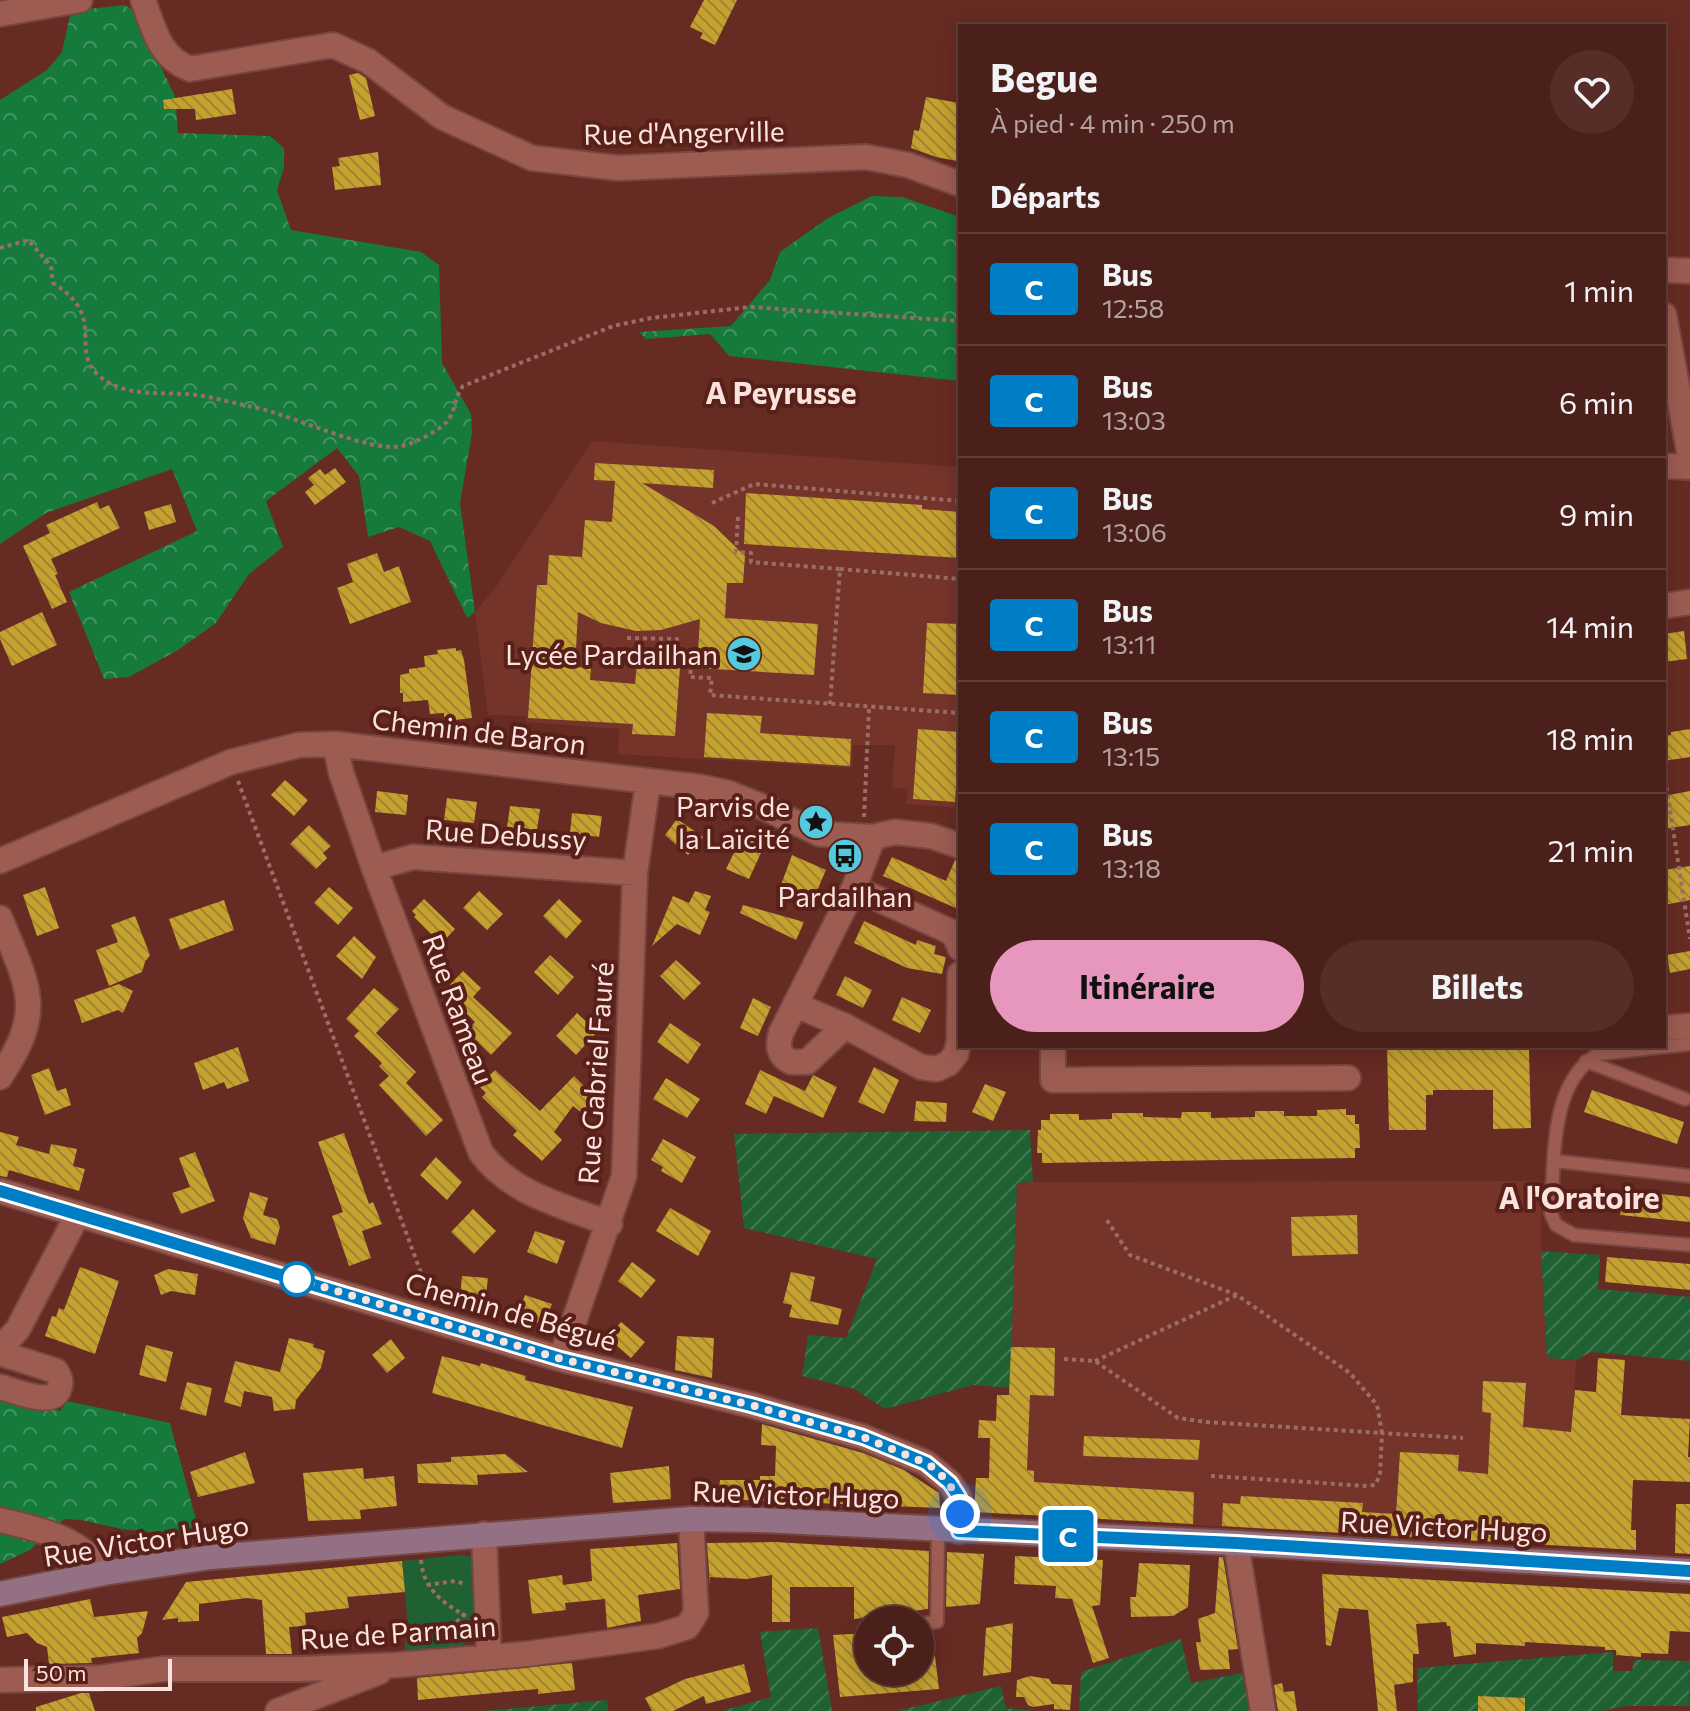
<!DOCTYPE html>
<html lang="fr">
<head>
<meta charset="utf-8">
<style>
	:root { --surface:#4c201a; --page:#562d27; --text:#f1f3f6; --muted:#b2a3a2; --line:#633e39; --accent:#e797bd }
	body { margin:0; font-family:Commissioner,sans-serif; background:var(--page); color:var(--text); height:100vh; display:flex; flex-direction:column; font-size:30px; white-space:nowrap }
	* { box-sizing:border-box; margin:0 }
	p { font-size:26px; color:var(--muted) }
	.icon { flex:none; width:44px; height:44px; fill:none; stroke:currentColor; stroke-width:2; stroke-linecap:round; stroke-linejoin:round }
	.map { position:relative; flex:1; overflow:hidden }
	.details { position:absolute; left:958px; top:24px; width:708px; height:1024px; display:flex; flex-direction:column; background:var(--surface); border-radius:0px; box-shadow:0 4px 20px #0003,0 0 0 2px var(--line) }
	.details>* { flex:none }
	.badge { padding:0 16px; border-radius:6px; font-size:28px; line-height:52px }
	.tools { position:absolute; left:854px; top:1606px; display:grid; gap:16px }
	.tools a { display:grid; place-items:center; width:80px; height:80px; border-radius:50%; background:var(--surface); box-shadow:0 4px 20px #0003,0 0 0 2px var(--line); font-size:40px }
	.scale { position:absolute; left:24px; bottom:20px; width:148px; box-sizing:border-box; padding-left:8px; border:4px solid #fae3df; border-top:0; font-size:22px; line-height:28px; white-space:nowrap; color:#fae3df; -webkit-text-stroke:6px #592019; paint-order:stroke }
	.you { position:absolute; width:40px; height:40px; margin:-20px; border:6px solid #fff; border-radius:50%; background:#1a73e8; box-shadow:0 0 0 12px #1a73e833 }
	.map>.badge { position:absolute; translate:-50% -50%; box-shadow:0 0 0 4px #fff }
	h2 { padding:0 32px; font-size:30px; line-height:72px }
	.round { display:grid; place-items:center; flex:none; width:84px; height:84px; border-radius:42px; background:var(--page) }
	.summary { display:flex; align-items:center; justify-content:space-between; height:136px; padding:0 32px }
	h1 { font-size:38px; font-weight:700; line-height:60px }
	.button { display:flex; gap:16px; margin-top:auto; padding:16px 32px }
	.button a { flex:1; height:92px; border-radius:48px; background:var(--accent); color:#111; font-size:32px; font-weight:700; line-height:92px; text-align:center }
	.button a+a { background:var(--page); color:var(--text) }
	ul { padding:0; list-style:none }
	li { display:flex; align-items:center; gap:24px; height:112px; padding:0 32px; border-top:2px solid var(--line) }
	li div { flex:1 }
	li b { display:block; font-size:30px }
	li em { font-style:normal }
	li .badge { min-width:88px; font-weight:700; text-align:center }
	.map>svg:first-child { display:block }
</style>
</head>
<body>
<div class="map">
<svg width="1690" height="1711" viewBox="0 0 1690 1711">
	<defs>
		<pattern id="forest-crowns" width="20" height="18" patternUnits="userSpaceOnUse" patternTransform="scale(2)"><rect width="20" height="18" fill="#157a3b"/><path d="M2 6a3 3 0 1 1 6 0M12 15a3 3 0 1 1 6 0" fill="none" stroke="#449360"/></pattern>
		<pattern id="garden-furrows" width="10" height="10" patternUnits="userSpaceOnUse" patternTransform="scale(2)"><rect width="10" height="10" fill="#206133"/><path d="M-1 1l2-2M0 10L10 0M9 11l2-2" fill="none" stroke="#417850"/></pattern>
		<pattern id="building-back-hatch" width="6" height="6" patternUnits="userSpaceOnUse" patternTransform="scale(2)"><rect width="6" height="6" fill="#c5a130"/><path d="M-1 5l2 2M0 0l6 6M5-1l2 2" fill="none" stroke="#a08536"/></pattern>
	</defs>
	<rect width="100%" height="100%" fill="#662b23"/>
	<path fill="#75342a" d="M592,441L960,467V808L906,804L908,789L892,788L895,745H853L852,768L618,754L619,729L526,722L525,716L488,715L475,612L496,587Z
		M1542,1181L1541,1251L1547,1358L1576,1360L1572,1433V1547L974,1512L976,1478H989L990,1438H1008L1017,1182Z"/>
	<path fill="url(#forest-crowns)" d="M124,5L133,10L175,96L178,133L270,136L284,148V167L277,190L291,230L421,252L439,265L442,363L471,414L472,433L460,503L475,612L467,618L430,541L399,527L368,537L359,476L337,448L266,501L283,547L249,574L216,623L178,650L129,677L104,679L69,592L197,531L172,469L46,513L0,544V100L47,70L62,52L71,11Z
		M872,196L902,197L960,217V381L729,356L710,334L646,339L639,332L731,326L770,280L780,252L828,218Z
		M0,1394L60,1411L67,1401L170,1423L201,1538L122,1529L81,1520L64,1519L30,1550L0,1564Z"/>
	<path fill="#206133" d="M460,1555L473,1557L476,1635C461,1654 428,1651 405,1654V1630L408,1628L402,1561Z"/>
	<path fill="url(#garden-furrows)" d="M1030,1130L1033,1182L1017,1183L1010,1388L973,1385L885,1409L854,1389L802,1376L808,1335L846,1338L877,1259L744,1228L734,1134Z
		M1541,1251L1600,1255L1598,1289L1690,1297V1361L1591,1352L1576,1360L1547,1358Z
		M818,1628L832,1711H722L771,1697L760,1632Z
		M1181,1639L1191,1683L1242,1673L1249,1711H1079L1081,1672Z
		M1613,1652V1671H1632L1634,1660L1690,1661L1689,1706H1627L1601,1711H1418L1417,1668Z
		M1001,1686L1006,1708L1033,1711H897Z
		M607,1700L608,1711H483Z"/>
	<path fill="url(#building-back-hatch)" d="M704,0H737L715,45L700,38L703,33L690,27Z
		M358,73L366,78L375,116L360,120L349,75Z
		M232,89L236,114L196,120L195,109H164L163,100Z
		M926,97L959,103L960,143L957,161L936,157L911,148L914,130L919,131Z
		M378,152L381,185L335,190L332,167L340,166L338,158Z
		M595,463L714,470L713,488L642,483L714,526L745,556L743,583H727L725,618L818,624L814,675L697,668L700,619L661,630L636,631L601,623L578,612L575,667L591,668L590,680L635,684L637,664L680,667L675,736L632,734L633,724L528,718L537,585H547L549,555L582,557L585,520L612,522L615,481L594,480Z
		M335,468L346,482L315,505L305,492L314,485L308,478L320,469L325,475Z
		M746,493L922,505V509L960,512V558L744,544Z
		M97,502L100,509L109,505L120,528L51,559L58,574L55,575L67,602L52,609L23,546L50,533L46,525Z
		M171,504L176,522L149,530L144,512Z
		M377,553L384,572L399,566L411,602L350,624L337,588L353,582L347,564Z
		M42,612L57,645L12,666L0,639V632Z
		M927,623L960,624V695L923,693Z
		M1684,631L1687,659L1664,662V634Z
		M456,648V651L461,650L464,660L472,718L455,720L454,716L444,717V713L430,714L428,700L403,702V693H400V675L409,673V669L425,667L424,656L438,654L437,650Z
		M707,713L762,716L760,733L851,739L850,766L704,757Z
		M918,729L959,732L955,802L913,799Z
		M1690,729V757L1664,761V736L1671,735V732Z
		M285,780L308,800L294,816L271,795Z
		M377,791L408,795L406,815L375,812Z
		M1690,791V825L1664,829V796Z
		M447,798L477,802L474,823L444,820Z
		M510,806L540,809L537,830L507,827Z
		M572,813L602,816L599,837L570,833Z
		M677,819L703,837L688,855L665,835Z
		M309,825L331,846L323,853L327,858L316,869L290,844Z
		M744,832L766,842L749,879L726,869Z
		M792,855L826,870L810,907L778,893Z
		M892,857L946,881L955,860L960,861V910L883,876Z
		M1690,866V900L1664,905V870Z
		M45,887L59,928L37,936L23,895Z
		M329,887L353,908L338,925L314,903Z
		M479,891L503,914L487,930L463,908Z
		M695,891L711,896L705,910L710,912L700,935L677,924L652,946L673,896L689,903Z
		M424,899L455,929L441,944L414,917L416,915L412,911Z
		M559,899L582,921L566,939L543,916Z
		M224,900L234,930L180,950L169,919Z
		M743,905L804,922L796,940L740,913Z
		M135,916L150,955L145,962L142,972L109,986L96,950L118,942L111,925Z
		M864,921L916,945L917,940L936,946L934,954L946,957L942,974L907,968L854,943Z
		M354,936L376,957L362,979L336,956Z
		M1690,951V969L1670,973L1667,955Z
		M550,955L574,977L558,995L534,972Z
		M676,960L701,983L684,1000L660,976Z
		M463,971L481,988L473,997L512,1033L491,1055L466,1031L475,1022L444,991Z
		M845,976L872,990L863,1008L836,995Z
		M119,984L133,991L123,1013L118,1010L82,1023L74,1000Z
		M374,988L399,1009L376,1033L416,1072L406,1083L443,1120L426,1136L379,1085L389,1076L379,1066L382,1063L354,1036L359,1031L346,1019Z
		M902,997L931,1010L920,1033L892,1020Z
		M753,998L771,1007L758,1036L740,1028Z
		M577,1013L597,1032L576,1055L556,1036Z
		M670,1023L701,1044L688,1064L657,1042Z
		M1387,1046L1438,1050L1529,1049L1531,1128L1493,1129V1090H1433V1095H1426V1130H1389Z
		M238,1047L249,1081L227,1089L224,1082L203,1090L194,1063Z
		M874,1067L899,1080L884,1114L858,1102Z
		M49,1068L57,1091L66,1088L71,1105L45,1115L31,1075Z
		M495,1070L540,1111L574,1076L596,1098L582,1113L573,1106L554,1132L562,1140L542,1161L513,1135L517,1131L482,1097L486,1093L479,1086Z
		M760,1070L805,1091L813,1075L837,1087L823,1118L774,1096L766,1114L745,1104Z
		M666,1078L700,1099L687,1118L653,1099Z
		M985,1084L1006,1092L993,1121L972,1112Z
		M1592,1090L1684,1122L1677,1144L1584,1112Z
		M916,1101L947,1103L946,1122L914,1121Z
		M1346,1109V1115H1355V1124H1359L1360,1148H1355V1158L1042,1163V1153H1037L1038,1130H1041V1120H1050V1114H1079V1120L1112,1119V1113H1143V1117L1181,1118L1182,1112H1211V1118L1255,1117V1111H1284V1116H1317V1110Z
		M0,1132L19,1137L16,1145L49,1154L51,1144L77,1149L73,1166L85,1169L79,1191L9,1170L7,1177L0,1176Z
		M344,1133L369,1204L373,1202L382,1224L362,1231L371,1258L349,1266L332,1216L343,1212L318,1142Z
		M663,1139L696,1157L682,1183L661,1171L663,1167L651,1160Z
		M195,1152L215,1201L181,1214L172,1193L190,1187L179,1158Z
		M436,1157L462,1182L447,1200L420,1175Z
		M1623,1190L1690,1197V1222L1620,1215Z
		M250,1192L268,1198L263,1215L277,1219L280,1227L275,1245L251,1238L243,1218Z
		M670,1208L711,1231L698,1256L656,1231Z
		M473,1209L496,1231L474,1254L451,1232Z
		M1357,1215L1358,1254L1292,1256L1291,1217Z
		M535,1231L565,1241L557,1264L527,1252Z
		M1607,1257L1690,1264V1290L1605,1282Z
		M632,1262L656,1280L641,1298L618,1281Z
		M80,1267L119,1281L95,1354L45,1336L52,1316L56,1317L59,1308L64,1310Z
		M168,1269L198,1274L195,1295L171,1291L161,1295L154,1275Z
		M791,1272L815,1277L810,1301L842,1309L838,1325L789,1317L792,1305L783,1303Z
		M462,1276L488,1278L484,1312L459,1309Z
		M525,1295L552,1304L544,1325L517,1316Z
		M621,1322L645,1342L631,1358L608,1338Z
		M677,1336L714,1338L712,1378L675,1370Z
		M289,1338L314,1344L313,1347L325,1351L321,1368L296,1400L295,1409L274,1411L272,1397L244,1391L241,1407L224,1402L235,1361L280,1372Z
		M391,1339L405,1358L387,1373L372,1355Z
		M146,1345L173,1352L166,1382L139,1375Z
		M1011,1347L1055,1348L1054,1396L1030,1395L1027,1470L1034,1471V1482L1194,1492L1193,1524L974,1512L976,1478H989L990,1438H978L979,1420L996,1421L997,1395H1009Z
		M442,1356L480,1366L481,1363L526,1376L525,1380L633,1407L622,1448L432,1393Z
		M1598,1358L1625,1360L1621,1415L1690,1419L1688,1457H1690V1482L1633,1480L1631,1530H1636V1550L1222,1526L1223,1503L1240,1504L1241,1496L1363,1503L1362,1512L1396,1514L1400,1452L1459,1455L1458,1471L1488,1474L1491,1413L1482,1412L1483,1381L1526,1383L1523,1427L1571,1432L1575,1390L1596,1392Z
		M187,1382L212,1388L206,1416L180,1409Z
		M762,1424L863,1453L904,1470L939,1493L940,1508L718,1499L720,1480H760V1476H775L776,1446L761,1445Z
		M1084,1436L1200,1440L1198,1460L1083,1456Z
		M245,1452L255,1483L198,1497L190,1472Z
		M505,1454L528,1472L477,1475L478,1485L418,1483L417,1464L451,1462V1457Z
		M669,1466L671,1499L613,1503L610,1473Z
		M363,1468L364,1479L394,1476L397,1506L360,1510L361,1519L308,1521L303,1473Z
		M1676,1504H1690V1554L1675,1553Z
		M775,1542L929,1551L928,1609L854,1619V1587H790V1622H772V1575L747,1579L710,1577V1585L707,1543Z
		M677,1543L680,1589L638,1595L641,1621L607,1628L605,1599L565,1603L566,1610L532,1614L528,1580L562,1575L563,1585L592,1581L590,1549Z
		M947,1552L984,1554L980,1604L946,1607Z
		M1015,1556L1103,1560L1100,1605L1092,1606L1109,1658L1093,1663L1072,1599L1055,1598L1056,1586L1014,1584Z
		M1219,1557H1223L1238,1649L1228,1650L1230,1669L1200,1670L1196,1642H1201L1198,1619L1215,1613Z
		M402,1561L405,1592L347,1597L349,1608L305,1613L306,1626L289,1627L292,1654H266L262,1600L247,1598L199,1604V1621L178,1622V1618L162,1620L186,1582Z
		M1139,1563L1190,1565L1188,1607L1173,1616L1131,1617L1130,1597H1136Z
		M1322,1574L1690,1594V1632L1670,1631L1668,1654L1641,1653V1657L1616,1655V1650H1605V1647L1525,1642V1646L1476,1643V1654L1454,1657L1450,1626H1447L1446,1622L1416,1624L1419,1654H1413V1682L1394,1685L1397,1711H1378L1368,1610L1339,1608L1331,1646L1326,1645Z
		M90,1599L94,1617L148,1611L142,1633L137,1638L139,1653L91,1658L92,1663L49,1664L47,1647L37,1643L27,1633L7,1637L2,1617Z
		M1013,1623L1011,1672L983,1676L986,1628Z
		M932,1632L939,1689L840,1697L833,1635L868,1633V1672H920V1633Z
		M572,1663L575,1690L538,1694V1689L418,1700L417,1678Z
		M744,1664L751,1692L706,1704L704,1696L673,1711H652L645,1698L685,1679Z
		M1030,1676L1049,1679L1052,1684L1072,1685L1070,1710L1054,1709V1704L1033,1707L1028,1705L1024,1697H1016L1017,1680Z
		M1282,1683L1284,1692L1294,1691L1297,1711H1278L1274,1685Z
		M81,1693H89L95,1711H36V1707Z
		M1478,1696L1525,1698V1711H1478Z"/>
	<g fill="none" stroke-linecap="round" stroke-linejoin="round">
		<defs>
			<path id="lane" d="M1690,1044L1598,1054C1548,1083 1555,1163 1551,1214L1556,1225L1574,1235L1690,1245
				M1586,1061L1685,1099
				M1555,1161L1690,1176
				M920,1624L937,1622L938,1530"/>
			<path id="street" d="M143,0C154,29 159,57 190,69L333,45L368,61L442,117L532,158L618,168L866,157L908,165L960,184
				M0,14L80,0
				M1664,270L1690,271
				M1664,315L1690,457
				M1664,466L1690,467
				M1664,606L1690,602
				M335,744L341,772L374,868L481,1153C513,1195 562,1205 610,1224
				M0,861L231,762L299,745L335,744L700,787L728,793L763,807L820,834L873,837L895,832L931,836L960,846
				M374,868L413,857L635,873
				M854,888L949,931L955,936L960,948
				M0,918C28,987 46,1009 0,1077
				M796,1005L845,1026L921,1067L937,1069L949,1063L956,1054L959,1041L960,974
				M845,1026L807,1062H791C778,1055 777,1046 781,1033L854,888L873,837
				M1664,1028L1690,1026
				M1053,1046V1080L1348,1078
				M0,1191L561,1359L751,1405L863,1437L926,1463L950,1483L959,1497V1531
				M0,1349L18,1329L78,1214
				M0,1353L56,1371C60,1377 62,1382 59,1389C52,1408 14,1390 0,1387
				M561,1359L624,1176L635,873L648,782
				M0,1520C39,1529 81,1538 104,1573
				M484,1534L489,1657
				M1236,1543L1263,1711
				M0,1680L99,1678L163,1669H301L396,1665L527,1654L658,1636L687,1627L696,1613L691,1519
				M278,1711L379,1672"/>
			<path id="secondary" d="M0,1594L104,1573L211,1557L691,1519L760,1520L1236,1543L1690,1571"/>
		</defs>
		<use href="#lane" stroke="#764741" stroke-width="16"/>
		<use href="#street" stroke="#764741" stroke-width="28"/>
		<use href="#secondary" stroke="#764741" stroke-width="28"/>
		<path stroke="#9b6d67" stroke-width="4" stroke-dasharray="4 4" stroke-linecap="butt" d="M0,248L28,240L51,266L53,283C108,317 69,348 98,375C125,399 164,391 197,395C217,398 237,404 257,408C295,416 369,453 402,446C413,444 443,429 449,419C456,408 454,398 463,386L613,326L651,318L750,307L960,321
			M712,503L754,484L960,501
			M738,517L736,552L751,553V562L840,569L830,704
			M840,569L960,579
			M627,638L677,639L676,655L692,656L690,677L712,678L710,695L960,713
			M1664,771L1690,939
			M238,781L430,1297
			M864,817L869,708
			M1064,1359L1095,1361L1178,1418L1206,1422L1382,1433L1377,1405L1350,1373L1237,1295L1130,1255L1106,1219
			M1095,1361L1237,1295
			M1211,1476L1368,1486L1375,1485L1380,1475L1382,1433L1463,1438
			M421,1560C423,1588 442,1603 466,1616
			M427,1585L455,1581L465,1584
			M444,1642L448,1631L467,1611"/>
		<use href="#lane" stroke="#9c5c51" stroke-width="12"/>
		<use href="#street" stroke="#9c5c51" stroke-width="24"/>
		<use href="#secondary" stroke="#947085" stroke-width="24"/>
	</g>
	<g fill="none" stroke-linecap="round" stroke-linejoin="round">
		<defs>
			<path id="line" d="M0,1191L561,1359L751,1405L863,1437L926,1463L950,1483L959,1497V1531L1236,1543L1690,1571"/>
		</defs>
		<use href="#line" stroke="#fff" stroke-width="18"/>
		<use href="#line" stroke="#007ec5" stroke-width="12"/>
		<path stroke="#fae3df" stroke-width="8" stroke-dasharray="0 14.4" d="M297,1279L561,1359L751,1405L863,1437L926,1463L938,1471L959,1497L960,1514"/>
	</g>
	<defs>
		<symbol id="school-disc" viewBox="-11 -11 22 22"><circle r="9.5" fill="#54cade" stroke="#592019"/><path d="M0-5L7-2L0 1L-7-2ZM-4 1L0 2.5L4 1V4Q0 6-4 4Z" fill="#111"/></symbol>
		<symbol id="sight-disc" viewBox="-11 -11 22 22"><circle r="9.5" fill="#54cade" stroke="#592019"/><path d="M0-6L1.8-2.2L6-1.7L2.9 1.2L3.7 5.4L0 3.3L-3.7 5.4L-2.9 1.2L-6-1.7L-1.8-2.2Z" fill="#111"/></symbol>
		<symbol id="bus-disc" viewBox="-11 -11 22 22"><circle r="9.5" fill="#54cade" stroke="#592019"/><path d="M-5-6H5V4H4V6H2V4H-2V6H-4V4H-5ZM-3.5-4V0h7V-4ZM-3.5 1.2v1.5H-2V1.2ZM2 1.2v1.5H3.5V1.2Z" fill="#111"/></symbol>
	</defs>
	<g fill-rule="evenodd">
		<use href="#school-disc" x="724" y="634" width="40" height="40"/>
		<use href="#sight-disc" x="796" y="802" width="40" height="40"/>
		<use href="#bus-disc" x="825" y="836" width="40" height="40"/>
	</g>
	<circle fill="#fff" stroke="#007ec5" stroke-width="4" cx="297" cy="1279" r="16"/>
	<g text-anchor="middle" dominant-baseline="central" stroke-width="8" stroke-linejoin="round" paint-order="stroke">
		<g font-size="28" fill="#fae3df" stroke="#592019">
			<text transform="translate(684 132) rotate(-1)">Rue d'Angerville</text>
			<text transform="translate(479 731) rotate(7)">Chemin de Baron</text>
			<text transform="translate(506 834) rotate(4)">Rue Debussy</text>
			<text transform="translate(459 1009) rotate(70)">Rue Rameau</text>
			<text transform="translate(595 1073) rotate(-86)">Rue Gabriel Fauré</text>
			<text transform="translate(511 1311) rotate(16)">Chemin de Bégué</text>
			<text transform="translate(796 1494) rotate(2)">Rue Victor Hugo</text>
			<text transform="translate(1444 1526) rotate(3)">Rue Victor Hugo</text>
			<text transform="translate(146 1540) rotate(-9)">Rue Victor Hugo</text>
			<text transform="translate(398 1632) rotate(-4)">Rue de Parmain</text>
		</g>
		<g font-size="28" fill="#fae3df" stroke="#592019" text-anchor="end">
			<text x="718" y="654">Lycée Pardailhan</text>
			<text x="790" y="806">Parvis de<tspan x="790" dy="32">la Laïcité</tspan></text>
			<text x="845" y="896" text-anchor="middle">Pardailhan</text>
		</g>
		<g font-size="30" font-weight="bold" fill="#fae3df" stroke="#592019">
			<text x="781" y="391">A Peyrusse</text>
			<text x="1579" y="1196">A l'Oratoire</text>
		</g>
	</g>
</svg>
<div class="tools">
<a><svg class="icon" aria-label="locate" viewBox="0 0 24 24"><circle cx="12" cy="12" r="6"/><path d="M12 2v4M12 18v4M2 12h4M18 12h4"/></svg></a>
</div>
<div class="scale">50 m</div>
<div class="you" style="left:960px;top:1514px"></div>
<b class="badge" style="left:1068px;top:1536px;background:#007ec5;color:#fff">C</b>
<section class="details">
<div class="summary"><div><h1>Begue</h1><p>À pied · 4 min · 250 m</p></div><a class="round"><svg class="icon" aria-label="heart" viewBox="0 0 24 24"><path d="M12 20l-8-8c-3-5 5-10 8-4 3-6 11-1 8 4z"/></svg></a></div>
<h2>Départs</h2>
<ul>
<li><span class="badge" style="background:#007ec5;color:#fff">C</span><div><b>Bus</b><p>12:58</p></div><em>1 min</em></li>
<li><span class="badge" style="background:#007ec5;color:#fff">C</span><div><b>Bus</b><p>13:03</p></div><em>6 min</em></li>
<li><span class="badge" style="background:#007ec5;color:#fff">C</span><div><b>Bus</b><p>13:06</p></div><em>9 min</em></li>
<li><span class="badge" style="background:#007ec5;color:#fff">C</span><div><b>Bus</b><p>13:11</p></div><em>14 min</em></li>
<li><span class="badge" style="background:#007ec5;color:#fff">C</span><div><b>Bus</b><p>13:15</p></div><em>18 min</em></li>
<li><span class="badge" style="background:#007ec5;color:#fff">C</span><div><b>Bus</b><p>13:18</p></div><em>21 min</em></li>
</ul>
<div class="button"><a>Itinéraire</a><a>Billets</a></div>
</section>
</div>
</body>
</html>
